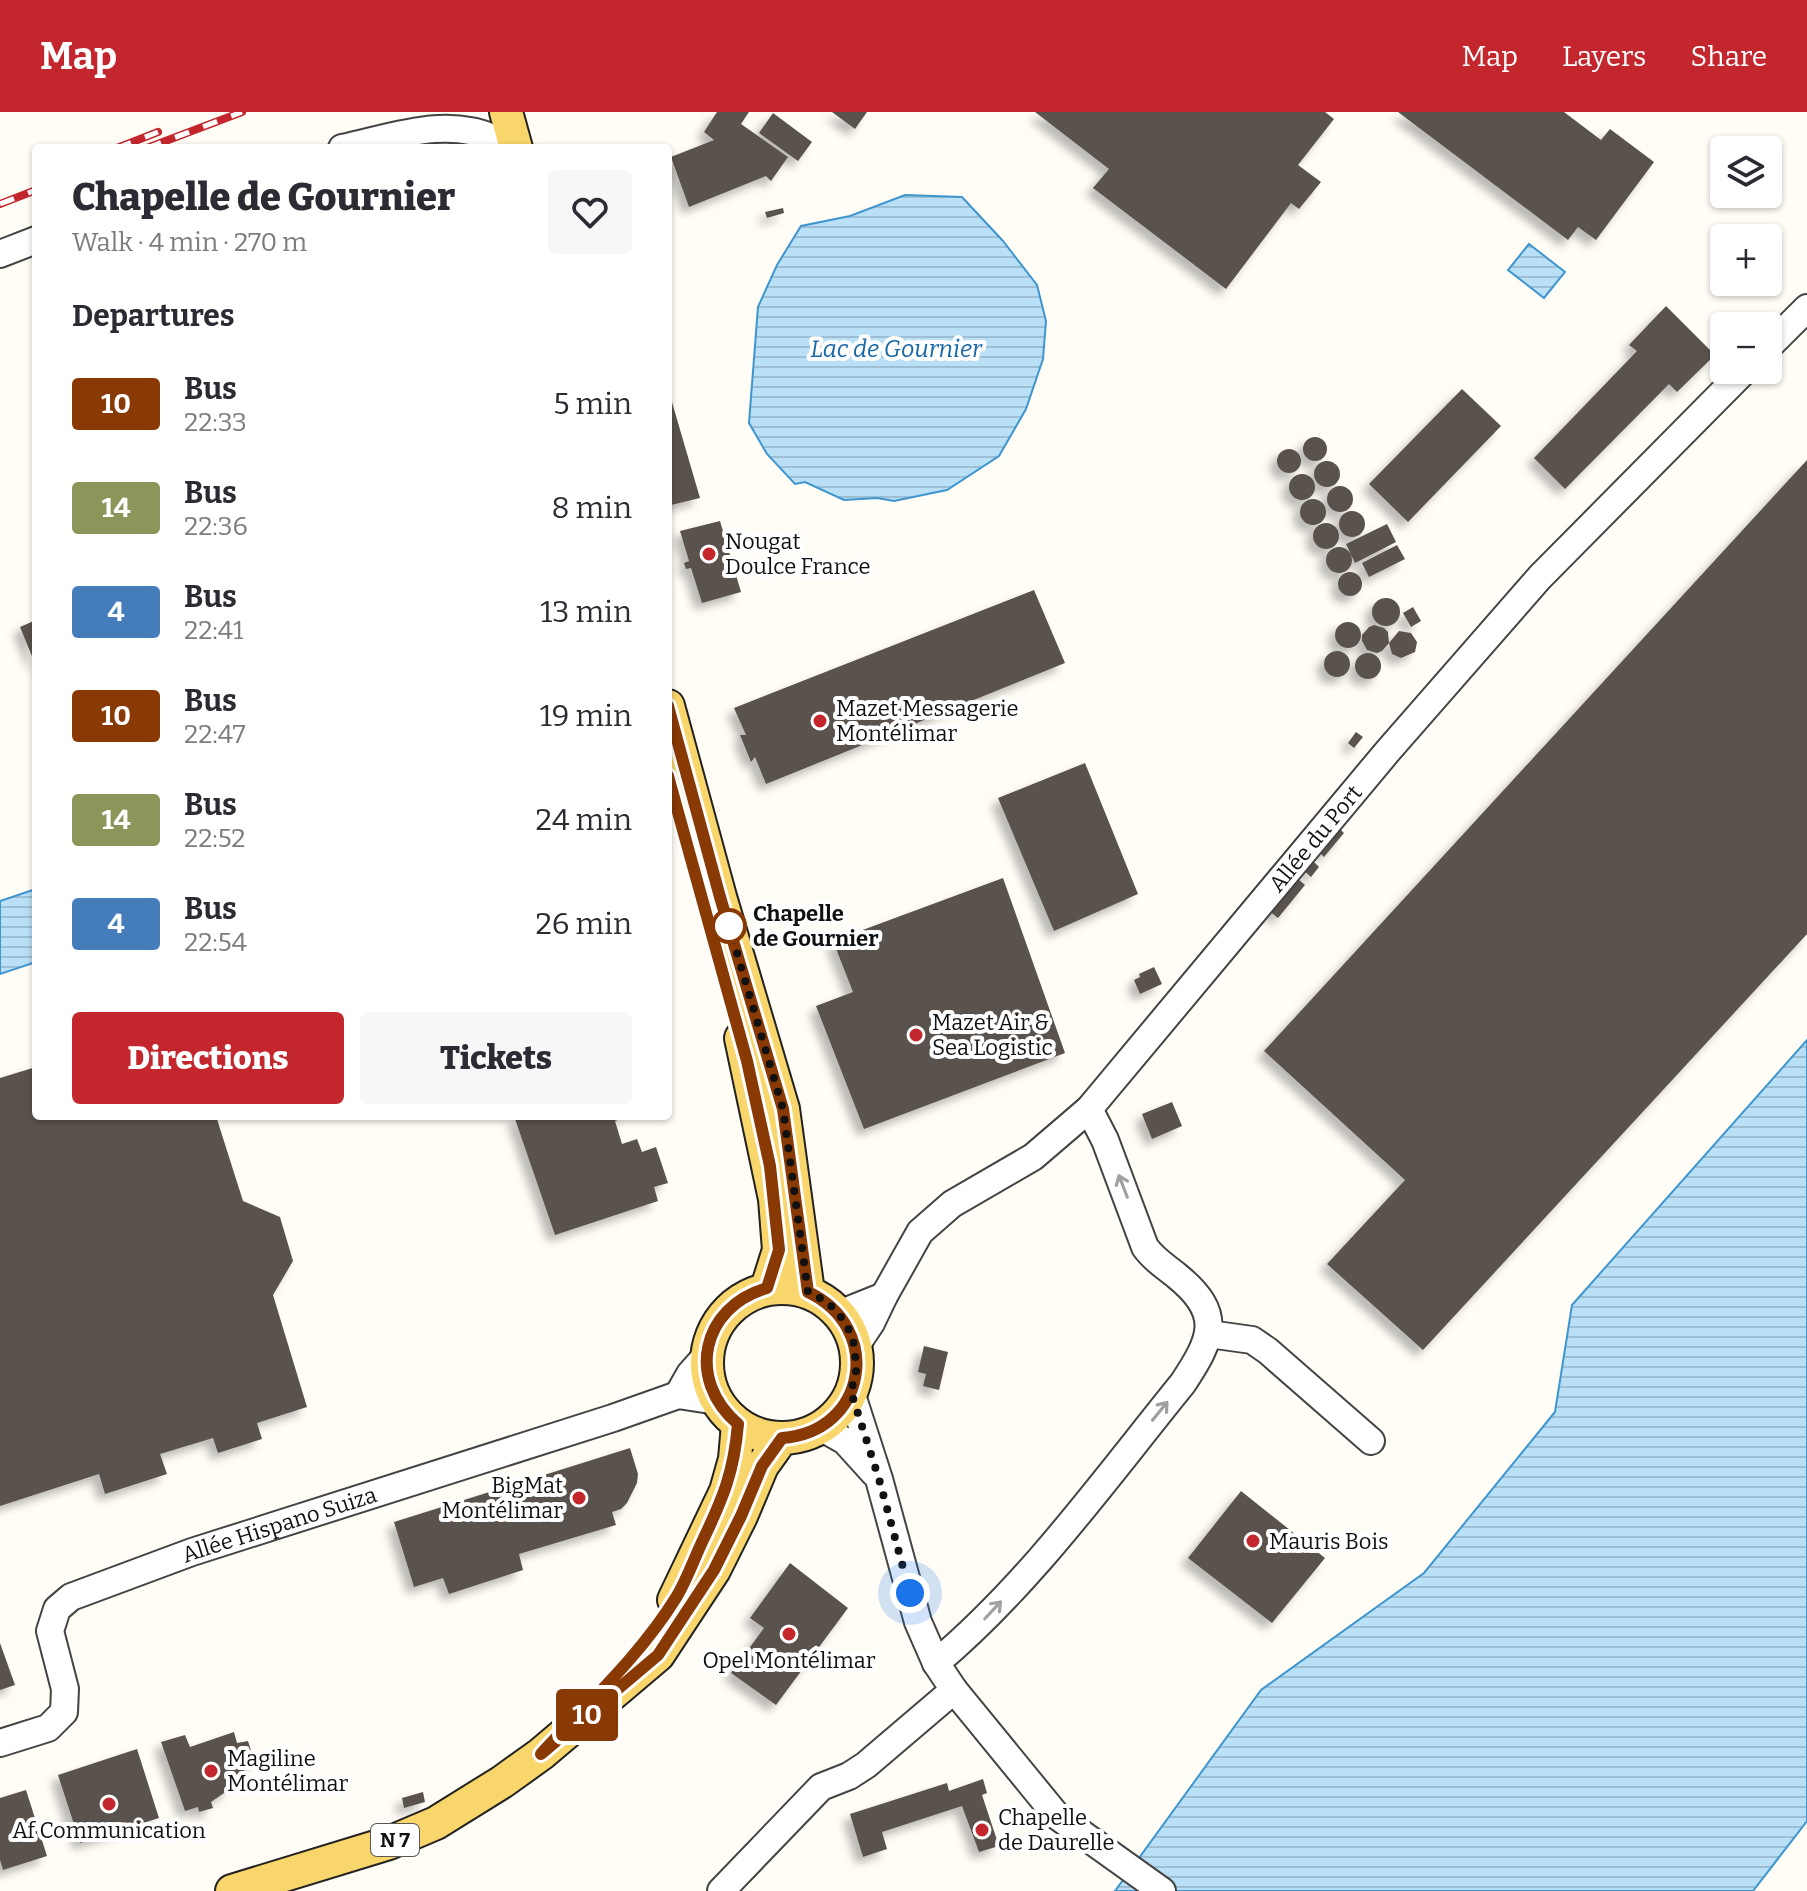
<!DOCTYPE html>
<html lang="en">
<head>
<meta charset="utf-8">
<style>
	:root { --surface:#fff; --page:#f7f7f7; --text:#2b2b33; --muted:#7c7c81; --accent:#c4262e }
	body { margin:0; font-family:Bitter,serif; background:var(--page); color:var(--text); height:100vh; display:flex; flex-direction:column; font-size:30px; white-space:nowrap }
	* { box-sizing:border-box; margin:0 }
	p { font-size:26px; color:var(--muted) }
	.icon { flex:none; width:44px; height:44px; fill:none; stroke:currentColor; stroke-width:2; stroke-linecap:round; stroke-linejoin:round }
	.map { position:relative; flex:1; overflow:hidden }
	.side { position:absolute; left:32px; top:32px; width:640px; height:976px; display:flex; flex-direction:column; background:var(--surface); border-radius:8px; box-shadow:0 2px 6px #0004 }
	.side>* { flex:none }
	.badge { padding:0 16px; border-radius:6px; font-size:28px; line-height:52px }
	.buttons { position:absolute; left:1710px; top:24px; display:grid; gap:16px }
	.buttons a { display:grid; place-items:center; width:72px; height:72px; border-radius:8px; background:var(--surface); box-shadow:0 2px 6px #0004; font-size:40px }
	.you { position:absolute; width:40px; height:40px; margin:-20px; border:6px solid #fff; border-radius:50%; background:#1a73e8; box-shadow:0 0 0 12px #1a73e833 }
	.map>.badge { position:absolute; translate:-50% -50%; box-shadow:0 0 0 4px #fff }
	h2 { padding:0 40px; font-size:30px; line-height:72px }
	.round { display:grid; place-items:center; flex:none; width:84px; height:84px; border-radius:8px; background:var(--page) }
	.headline { display:flex; align-items:center; justify-content:space-between; height:136px; padding:0 40px }
	h1 { font-size:38px; font-weight:800; line-height:60px }
	.primary-button { display:flex; gap:16px; margin-top:auto; padding:16px 40px }
	.primary-button a { flex:1; height:92px; border-radius:8px; background:var(--accent); color:#fff; font-size:32px; font-weight:800; line-height:92px; text-align:center }
	.primary-button a+a { background:var(--page); color:var(--text) }
	ul { padding:0; list-style:none }
	li { display:flex; align-items:center; gap:24px; height:104px; padding:0 40px }
	li div { flex:1 }
	li b { display:block; font-size:30px }
	li em { font-style:normal }
	li .badge { min-width:88px; font-weight:700; text-align:center }
	header { display:flex; align-items:center; gap:48px; box-sizing:border-box; height:112px; padding:0 40px; background:var(--accent); color:#fff }
	header strong { font-size:38px }
	nav { display:flex; gap:44px; margin-inline-start:auto; font-size:28px }
	.map>svg:first-child { display:block }
</style>
</head>
<body>
<header>
<strong>Map</strong>
<nav><a>Map</a><a>Layers</a><a>Share</a></nav>
</header>
<div class="map">
<svg width="1807" height="1779" viewBox="0 0 1807 1779">
	<defs>
		<pattern id="water-rules" width="6" height="5" patternUnits="userSpaceOnUse" patternTransform="scale(2)"><rect width="6" height="5" fill="#b9e0f7"/><path d="M0 2.5h6" fill="none" stroke="#9ebfd3"/></pattern>
		<filter id="shadow"><feDropShadow dx="-7" dy="7" stdDeviation="4" flood-color="#0004"/></filter>
	</defs>
	<rect width="100%" height="100%" fill="#fffdf5"/>
	<path fill="url(#water-rules)" stroke="#3f96cf" stroke-width="2" d="M905,83L962,85L1003,129L1037,173L1046,209L1043,247L1026,297L999,344L947,378L894,389L877,386L844,388L805,370L795,372L767,342L749,311L758,195L777,153L801,114L850,104Z
		M1529,132L1565,160L1544,186L1508,158Z
		M36,777V850L0,862V789Z
		M1807,928V1709L1753,1779H1115L1261,1578L1424,1461L1555,1300L1572,1193Z"/>
	<path fill="#5a524d" filter="url(#shadow)" d="M717,0H749L741,12L788,45L771,69L766,64L689,95L671,45L714,28L704,20Z
		M832,0H867L855,17Z
		M1035,0H1325L1334,7L1298,53L1321,70L1299,97L1291,91L1226,177L1093,76L1109,57Z
		M1398,0H1564L1601,28L1610,17L1654,50L1596,128L1578,115L1568,128Z
		M773,1L812,30L798,49L759,21Z
		M783,96L784,101L767,106L765,100Z
		M1666,194L1715,243L1677,280L1669,272L1565,377L1534,346L1637,239L1629,233Z
		M1462,277L1501,314L1408,410L1369,372Z
		M669,280L700,386L671,393L668,382Z
		M1303 337a12 12 0 1 1 24 0a12 12 0 1 1-24 0Z
		M1277 349a12 12 0 1 1 24 0a12 12 0 1 1-24 0Z
		M1807,348V822L1423,1238L1327,1152L1405,1068L1264,939Z
		M1314 362a13 13 0 1 1 26 0a13 13 0 1 1-26 0Z
		M1289 375a13 13 0 1 1 26 0a13 13 0 1 1-26 0Z
		M1327 387a13 13 0 1 1 26 0a13 13 0 1 1-26 0Z
		M1300 400a13 13 0 1 1 26 0a13 13 0 1 1-26 0Z
		M1339 412a13 13 0 1 1 26 0a13 13 0 1 1-26 0Z
		M720,409L741,480L702,491L691,456L686,457L684,451L689,449L680,419Z
		M1313 424a13 13 0 1 1 26 0a13 13 0 1 1-26 0Z
		M1387,412L1396,430L1355,451L1346,432Z
		M1397,433L1405,447L1369,465L1362,451Z
		M1326 448a13 13 0 1 1 26 0a13 13 0 1 1-26 0Z
		M1338 472a12 12 0 1 1 24 0a12 12 0 1 1-24 0Z
		M1034,478L1065,551L766,672L755,645L751,650L740,623H746L734,596Z
		M1372 500a14 14 0 1 1 28 0a14 14 0 1 1-28 0Z
		M1413,495L1421,509L1411,515L1403,501Z
		M36,508V554L20,515Z
		M1335 523a13 13 0 1 1 26 0a13 13 0 1 1-26 0Z
		M1374,513L1384,516L1388,520L1389,531L1399,519L1411,521L1417,530L1415,540L1401,546L1392,542L1389,531L1382,539L1377,541L1367,538L1362,529V523L1369,515Z
		M1324 552a13 13 0 1 1 26 0a13 13 0 1 1-26 0Z
		M1355 554a13 13 0 1 1 26 0a13 13 0 1 1-26 0Z
		M1356,620L1363,625L1354,636L1348,631Z
		M1085,651L1138,782L1054,819L998,686Z
		M1339,716L1344,721L1324,745L1319,740Z
		M1312,748L1319,755L1311,765L1303,758Z
		M1003,766L1065,941L864,1017L816,894L853,880L833,829Z
		M1297,766L1305,773L1278,806L1269,799Z
		M1154,855L1162,872L1140,882L1134,868L1140,865L1139,862Z
		M36,955V1004H216L243,1089L280,1105L293,1149L273,1183L307,1295L257,1311L262,1327L218,1341L213,1326L160,1342L167,1362L105,1382L99,1362L0,1394V966Z
		M1172,990L1182,1014L1152,1027L1142,1002Z
		M514,1004H629L615,1009L622,1032L637,1027L642,1040L656,1035L668,1071L654,1075L658,1089L555,1123Z
		M924,1234L948,1240L939,1278L923,1274L926,1262L918,1260Z
		M630,1336L638,1362L637,1371L627,1391L621,1397L612,1400L616,1413L519,1442L523,1458L449,1482L443,1466L414,1475L394,1410Z
		M1241,1379L1325,1446L1272,1511L1188,1446Z
		M790,1451L848,1496L776,1593L731,1561L764,1516L750,1506Z
		M0,1531L15,1573L0,1578Z
		M234,1620L237,1631L248,1629L255,1651L236,1664L227,1679L211,1690L213,1696L199,1700L198,1695L185,1699L161,1630L185,1623L190,1635Z
		M137,1637L159,1706L80,1731L58,1663Z
		M983,1667L987,1681L982,1683L999,1734L979,1740L962,1694L882,1720L887,1737L863,1745L850,1702L947,1671L949,1679Z
		M26,1678L47,1744L3,1758L0,1748V1686Z
		M423,1680L425,1690L404,1696L402,1686Z"/>
	<g fill="none" stroke-linecap="round" stroke-linejoin="round">
		<defs>
			<g id="minor">
				<path d="M342,36C394,25 445,4 496,27"/>
				<path d="M0,142L36,128"/>
				<path d="M1768,235L1807,196"/>
				<path id="s1" d="M884,1184L920,1120L952,1092L1033,1045L1089,997L1387,640L1540,465L1745,258"/>
				<path d="M839,1202L884,1184L871,1211L855,1235"/>
				<path d="M1209,1222L1252,1228L1268,1239L1371,1329"/>
				<path d="M851,1280L879,1367L918,1510L936,1551L954,1578L1057,1704L1162,1779"/>
				<path d="M678,1283L690,1262L706,1244"/>
				<path d="M820,1315L845,1329L874,1361"/>
				<path d="M936,1551C1031,1471 1105,1367 1183,1271C1212,1227 1224,1202 1177,1164C1165,1154 1154,1148 1145,1135L1105,1028L1089,997"/>
				<path id="s2" d="M0,1631L48,1616L64,1600L65,1577L50,1519L57,1497L71,1485L192,1440L613,1306L678,1283L717,1289"/>
				<path d="M721,1779L821,1675L849,1664L866,1653L954,1578"/>
			</g>
			<path id="major" d="M506,0L516,36
				M668,594L720,785L783,997L808,1180
				M741,926L775,1087L779,1138L767,1176
				M707 1251a75 75 0 1 1 150 0a75 75 0 1 1-150 0Z
				M674,1488L726,1379L735,1347L738,1312
				M232,1779L389,1731L436,1711L502,1670L541,1642L658,1543L714,1458L741,1404L762,1354L782,1326"/>
		</defs>
		<use href="#minor" stroke="#444" stroke-width="30"/>
		<use href="#major" stroke="#222" stroke-width="36"/>
		<use href="#minor" stroke="#fff" stroke-width="26"/>
		<use href="#major" stroke="#f9d66b" stroke-width="32"/>
		<defs>
			<path id="rail" d="M117,36L158,20
				M147,36L242,0
				M0,92L36,78"/>
		</defs>
		<use href="#rail" stroke="#c4262e" stroke-width="8"/>
		<use href="#rail" stroke="#fff" stroke-width="5" stroke-dasharray="15" stroke-linecap="butt"/>
	</g>
	<defs><path id="oneway-shaft" d="M-6 0H5M1.5-3L5.5 0L1.5 3" fill="none" stroke-width="1.6" stroke-linecap="round" stroke-linejoin="round" transform="scale(2)"/></defs>
	<g stroke="#a0a0a0">
		<use href="#oneway-shaft" transform="translate(1123 1074) rotate(-111)"/>
		<use href="#oneway-shaft" transform="translate(1160 1299) rotate(-51)"/>
		<use href="#oneway-shaft" transform="translate(993 1498) rotate(-47)"/>
	</g>
	<g fill="none" stroke-linecap="round" stroke-linejoin="round">
		<defs>
			<path id="line" d="M668,594L720,785L783,997L808,1180C884,1216 867,1320 782,1326L762,1354L741,1404L714,1458L658,1543L541,1642C587,1592 641,1543 677,1484C687,1467 694,1447 703,1428C723,1386 734,1360 738,1312C686,1268 701,1195 767,1176L779,1138L770,1054L747,949L668,664"/>
		</defs>
		<use href="#line" stroke="#fff" stroke-width="18"/>
		<use href="#line" stroke="#883904" stroke-width="12"/>
		<path stroke="#111" stroke-width="8" stroke-dasharray="0 14.4" d="M729,814L783,997L808,1180L826,1189L839,1202L849,1218L855,1235L856,1260L851,1280L879,1367L910,1481"/>
	</g>
	<g fill="#c4262e" stroke="#fff" stroke-width="3">
		<circle cx="709" cy="442" r="8"/>
		<circle cx="820" cy="609" r="8"/>
		<circle cx="916" cy="923" r="8"/>
		<circle cx="579" cy="1386" r="8"/>
		<circle cx="1253" cy="1429" r="8"/>
		<circle cx="789" cy="1522" r="8"/>
		<circle cx="211" cy="1659" r="8"/>
		<circle cx="109" cy="1692" r="8"/>
		<circle cx="982" cy="1718" r="8"/>
	</g>
	<circle fill="#fff" stroke="#883904" stroke-width="4" cx="729" cy="814" r="16"/>
	<g text-anchor="middle" dominant-baseline="central" stroke-width="8" stroke-linejoin="round" paint-order="stroke">
		<rect fill="#fff" stroke="#585858" stroke-width="2" x="371" y="1712" width="48" height="32" rx="6"/>
		<g font-size="20" font-weight="bold" fill="#111">
			<text x="395" y="1728">N 7</text>
		</g>
		<g font-size="22" fill="#111" stroke="#fff" text-anchor="start">
			<text x="725" y="429">Nougat<tspan x="725" dy="25">Doulce France</tspan></text>
			<text x="836" y="596">Mazet Messagerie<tspan x="836" dy="25">Montélimar</tspan></text>
			<text x="932" y="910">Mazet Air &amp;<tspan x="932" dy="25">Sea Logistic</tspan></text>
			<text x="563" y="1373" text-anchor="end">BigMat<tspan x="563" dy="25">Montélimar</tspan></text>
			<text x="1269" y="1429">Mauris Bois</text>
			<text x="789" y="1548" text-anchor="middle">Opel Montélimar</text>
			<text x="227" y="1646">Magiline<tspan x="227" dy="25">Montélimar</tspan></text>
			<text x="998" y="1705">Chapelle<tspan x="998" dy="25">de Daurelle</tspan></text>
			<text x="109" y="1718" text-anchor="middle">Af Communication</text>
		</g>
		<g font-size="22" fill="#111" stroke="#fff">
			<text stroke="none"><textPath href="#s1" startOffset="636">Allée du Port</textPath></text>
			<text stroke="none"><textPath href="#s2" startOffset="418">Allée Hispano Suiza</textPath></text>
		</g>
		<g font-size="22" font-weight="bold" fill="#111" stroke="#fff" text-anchor="start">
			<text x="753" y="801">Chapelle<tspan x="753" dy="25">de Gournier</tspan></text>
		</g>
		<g font-size="24" font-style="italic" fill="#1768a6" stroke="#fff">
			<text x="896" y="237">Lac de Gournier</text>
		</g>
	</g>
</svg>
<div class="buttons">
<a><svg class="icon" aria-label="layers" viewBox="0 0 24 24"><path d="M12 4l9 5-9 5-9-5zM3 14l9 5 9-5"/></svg></a>
<a>+</a>
<a>−</a>
</div>
<div class="you" style="left:910px;top:1481px"></div>
<b class="badge" style="left:587px;top:1603px;background:#883904;color:#fff">10</b>
<section class="side">
<div class="headline"><div><h1>Chapelle de Gournier</h1><p>Walk · 4 min · 270 m</p></div><a class="round"><svg class="icon" aria-label="heart" viewBox="0 0 24 24"><path d="M12 20l-8-8c-3-5 5-10 8-4 3-6 11-1 8 4z"/></svg></a></div>
<h2>Departures</h2>
<ul>
<li><span class="badge" style="background:#883904;color:#fff">10</span><div><b>Bus</b><p>22:33</p></div><em>5 min</em></li>
<li><span class="badge" style="background:#8d955b;color:#fff">14</span><div><b>Bus</b><p>22:36</p></div><em>8 min</em></li>
<li><span class="badge" style="background:#457dbb;color:#fff">4</span><div><b>Bus</b><p>22:41</p></div><em>13 min</em></li>
<li><span class="badge" style="background:#883904;color:#fff">10</span><div><b>Bus</b><p>22:47</p></div><em>19 min</em></li>
<li><span class="badge" style="background:#8d955b;color:#fff">14</span><div><b>Bus</b><p>22:52</p></div><em>24 min</em></li>
<li><span class="badge" style="background:#457dbb;color:#fff">4</span><div><b>Bus</b><p>22:54</p></div><em>26 min</em></li>
</ul>
<div class="primary-button"><a>Directions</a><a>Tickets</a></div>
</section>
</div>
</body>
</html>
